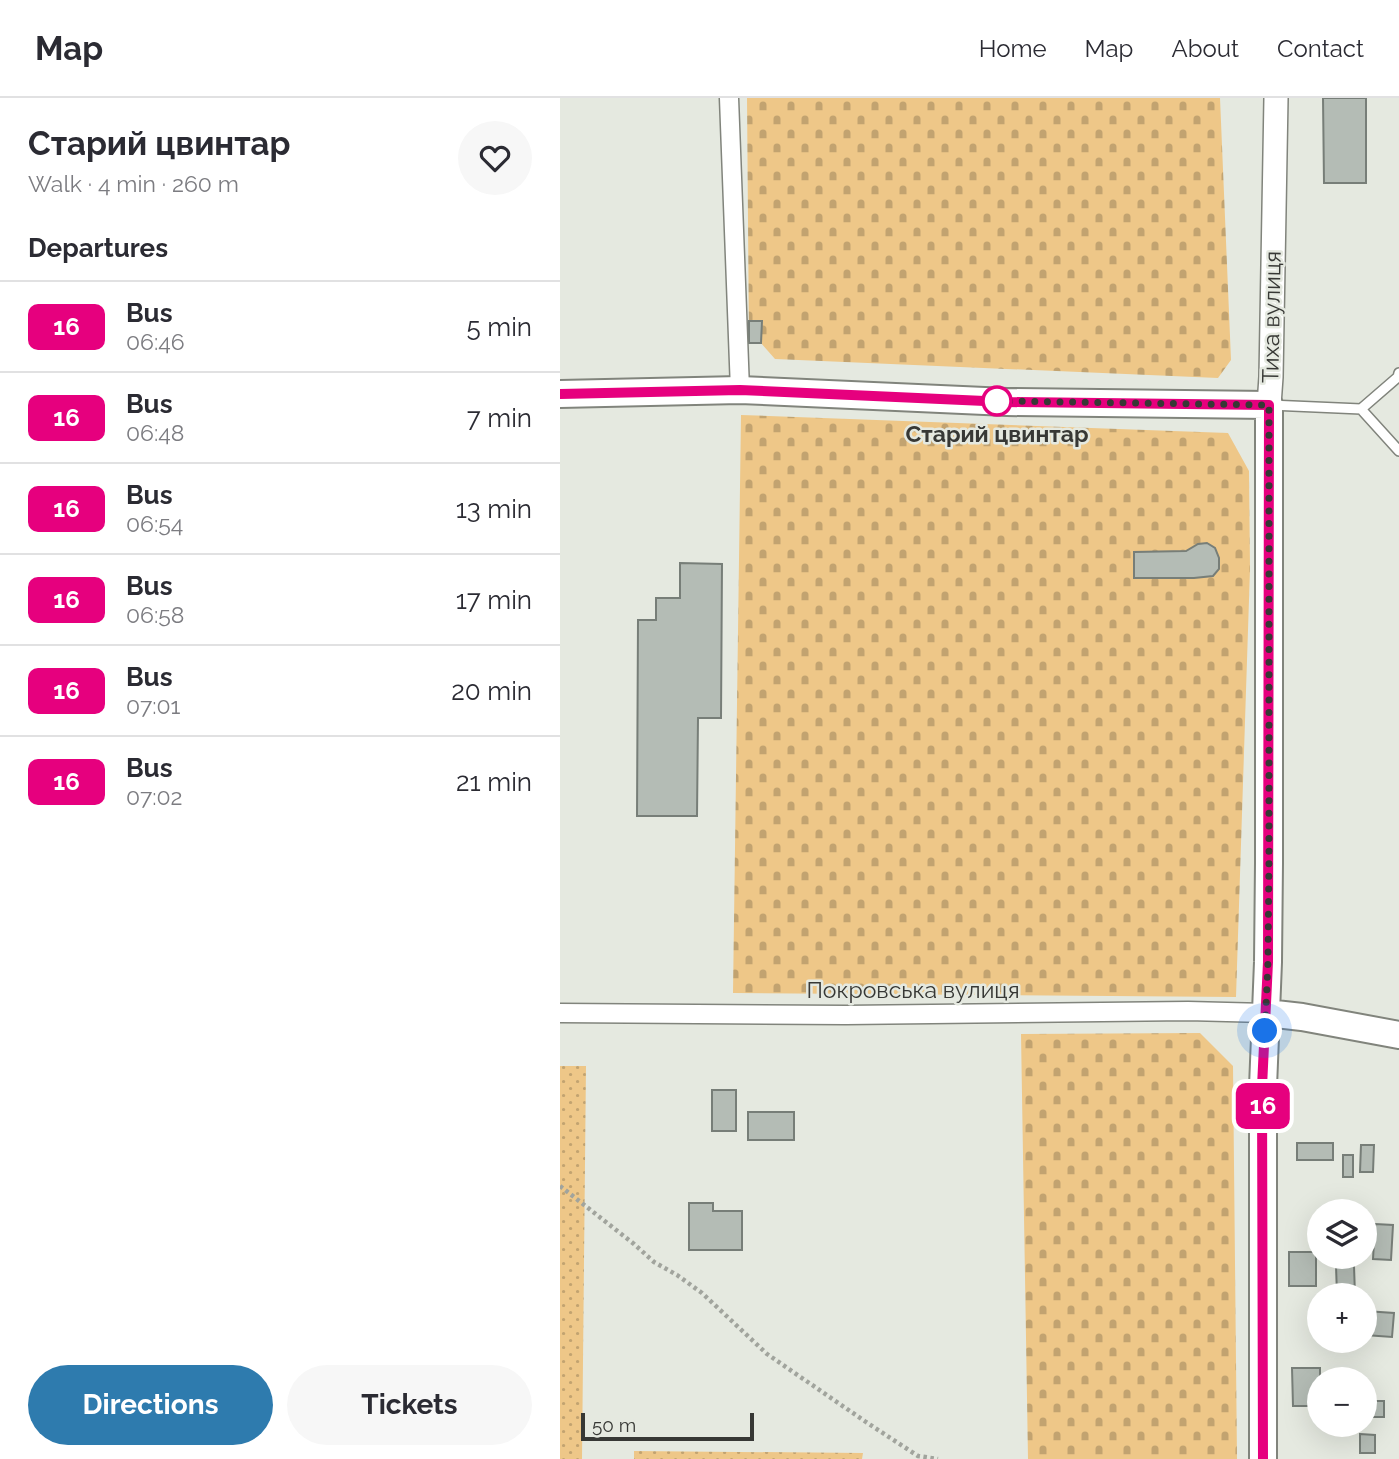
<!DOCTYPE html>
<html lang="en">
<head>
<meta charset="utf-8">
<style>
	:root { --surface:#fff; --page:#f7f7f7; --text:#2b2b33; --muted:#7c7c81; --line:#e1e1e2; --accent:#2e7bae }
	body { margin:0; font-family:Raleway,sans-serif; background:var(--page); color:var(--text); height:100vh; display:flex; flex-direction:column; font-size:26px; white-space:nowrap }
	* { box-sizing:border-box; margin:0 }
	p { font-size:23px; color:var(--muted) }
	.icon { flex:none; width:38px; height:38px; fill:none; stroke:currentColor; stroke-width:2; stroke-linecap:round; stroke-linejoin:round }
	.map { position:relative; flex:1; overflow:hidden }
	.drawer { display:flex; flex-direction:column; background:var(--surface); width:560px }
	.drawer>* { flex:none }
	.badge { padding:0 14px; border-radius:10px; font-size:24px; line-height:46px }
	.controls { position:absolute; left:747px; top:1101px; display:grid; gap:14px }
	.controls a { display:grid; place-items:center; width:70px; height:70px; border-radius:50%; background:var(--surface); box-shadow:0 7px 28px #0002; font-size:35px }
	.scale { position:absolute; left:21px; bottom:18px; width:173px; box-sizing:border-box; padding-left:7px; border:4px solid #373835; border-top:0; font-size:19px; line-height:24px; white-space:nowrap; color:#373835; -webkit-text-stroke:5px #e5e9e0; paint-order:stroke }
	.you { position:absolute; width:35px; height:35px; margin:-18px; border:5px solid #fff; border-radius:50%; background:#1a73e8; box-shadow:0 0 0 10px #1a73e833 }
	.map>.badge { position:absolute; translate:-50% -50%; box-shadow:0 0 0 4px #fff }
	h2 { padding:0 28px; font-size:26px; line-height:63px }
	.round { display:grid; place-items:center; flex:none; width:74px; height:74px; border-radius:37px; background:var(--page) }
	.headline { display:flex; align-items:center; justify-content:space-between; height:119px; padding:0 28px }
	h1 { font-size:33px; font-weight:700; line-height:52px }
	.primary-button { display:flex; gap:14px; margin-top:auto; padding:14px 28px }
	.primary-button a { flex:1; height:80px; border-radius:42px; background:var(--accent); color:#fff; font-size:28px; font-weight:700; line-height:80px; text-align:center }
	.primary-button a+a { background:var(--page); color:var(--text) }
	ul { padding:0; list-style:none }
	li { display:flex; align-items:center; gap:21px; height:91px; padding:0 28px; border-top:2px solid var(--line) }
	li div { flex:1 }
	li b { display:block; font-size:26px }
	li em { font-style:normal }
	li .badge { min-width:77px; font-weight:700; text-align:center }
	header { display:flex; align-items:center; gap:42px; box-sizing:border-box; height:98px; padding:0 35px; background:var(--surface); border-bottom:2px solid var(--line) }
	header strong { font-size:33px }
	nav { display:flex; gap:38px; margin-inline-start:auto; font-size:24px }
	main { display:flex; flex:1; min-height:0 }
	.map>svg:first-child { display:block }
</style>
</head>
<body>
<header>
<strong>Map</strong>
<nav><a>Home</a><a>Map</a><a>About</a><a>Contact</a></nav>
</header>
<main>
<section class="drawer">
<div class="headline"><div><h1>Старий цвинтар</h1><p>Walk · 4 min · 260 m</p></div><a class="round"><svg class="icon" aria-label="heart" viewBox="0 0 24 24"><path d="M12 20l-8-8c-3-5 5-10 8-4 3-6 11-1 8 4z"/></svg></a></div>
<h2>Departures</h2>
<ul>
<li><span class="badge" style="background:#e6007e;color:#fff">16</span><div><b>Bus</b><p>06:46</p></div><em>5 min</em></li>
<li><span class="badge" style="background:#e6007e;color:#fff">16</span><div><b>Bus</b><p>06:48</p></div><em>7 min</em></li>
<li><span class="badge" style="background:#e6007e;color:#fff">16</span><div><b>Bus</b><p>06:54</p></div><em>13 min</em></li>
<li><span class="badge" style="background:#e6007e;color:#fff">16</span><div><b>Bus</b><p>06:58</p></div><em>17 min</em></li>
<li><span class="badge" style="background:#e6007e;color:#fff">16</span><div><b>Bus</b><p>07:01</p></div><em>20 min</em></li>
<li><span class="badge" style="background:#e6007e;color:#fff">16</span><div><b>Bus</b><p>07:02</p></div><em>21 min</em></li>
</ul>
<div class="primary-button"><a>Directions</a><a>Tickets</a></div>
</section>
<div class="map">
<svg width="839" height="1361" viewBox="0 0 839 1361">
	<defs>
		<pattern id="grass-dots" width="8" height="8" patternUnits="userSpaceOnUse" patternTransform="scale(1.75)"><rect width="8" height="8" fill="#eec788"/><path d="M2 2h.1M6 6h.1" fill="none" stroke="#c2a370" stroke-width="1.8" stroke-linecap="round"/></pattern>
		<pattern id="cemetery-stones" width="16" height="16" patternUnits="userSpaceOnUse" patternTransform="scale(1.75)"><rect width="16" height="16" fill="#eec788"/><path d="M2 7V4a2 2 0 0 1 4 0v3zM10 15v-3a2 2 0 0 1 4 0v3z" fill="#c2a370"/></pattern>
	</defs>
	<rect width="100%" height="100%" fill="#e5e9e0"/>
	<path fill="url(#grass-dots)" d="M0,968H26L22,1361H0Z
		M74,1353L303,1355L302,1361H74Z"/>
	<path fill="url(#cemetery-stones)" d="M187,0H660L671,262L658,280L215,261L201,245H189Z
		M181,317L668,335L689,373L690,471L676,899L173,895Z
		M640,935L673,968L677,1361H468L461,936Z"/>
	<path fill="#b4bcb5" stroke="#777e78" stroke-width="2" d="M763,0H806V85H764Z
		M189,223H202L201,245H189Z
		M647,445L655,450L659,460V471L653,478L634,480H574V454L626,453L638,446Z
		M120,465L162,466L161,620H138L137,718H77L78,522H96V500H120Z
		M152,992H176V1033H152Z
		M188,1014H234V1042H188Z
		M737,1045H773V1062H737Z
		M801,1047H814L813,1074H800Z
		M783,1057H793V1079H783Z
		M129,1105H153V1113H182V1152H129Z
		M815,1126L833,1127L831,1162L813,1161Z
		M729,1154H756V1188H729Z
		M776,1168H794L795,1197H777Z
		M805,1213L834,1215L832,1239L805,1237Z
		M732,1270H760V1308H733Z
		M805,1303H824V1319H805Z
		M800,1336L815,1337V1355H800Z"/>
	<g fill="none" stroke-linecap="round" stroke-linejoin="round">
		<defs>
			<path id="service" d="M710,307L801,311L839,353
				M801,311L838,279L839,275"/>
			<path id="minor" d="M169,0L180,292
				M0,915L286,917L628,913L706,915"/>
			<path id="tertiary" d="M709,307L711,279L716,0"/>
			<path id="secondary" d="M0,296L180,292L447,304L709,307V765L708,864L703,989V1361
				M706,915L742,919L839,937"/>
		</defs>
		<use href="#service" stroke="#81847c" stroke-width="12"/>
		<use href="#minor" stroke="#81847c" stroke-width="21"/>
		<use href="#tertiary" stroke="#81847c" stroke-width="26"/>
		<use href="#secondary" stroke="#81847c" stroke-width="30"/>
		<path stroke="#a1a49d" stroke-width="4.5" stroke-dasharray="3.5 3.5" stroke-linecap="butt" d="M0,1088L74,1146L94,1164L117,1177L142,1195L207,1256L306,1324L358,1358L378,1361"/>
		<use href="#service" stroke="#fff" stroke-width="9"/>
		<use href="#minor" stroke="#fff" stroke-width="18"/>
		<use href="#tertiary" stroke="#fff" stroke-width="23"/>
		<use href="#secondary" stroke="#fff" stroke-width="26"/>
	</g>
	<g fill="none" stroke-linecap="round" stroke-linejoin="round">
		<defs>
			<path id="line" d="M0,296L180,292L447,304L709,307L708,864L702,989L703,1361"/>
		</defs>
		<use href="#line" stroke="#fff" stroke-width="16"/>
		<use href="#line" stroke="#e6007e" stroke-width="10"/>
		<path stroke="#373835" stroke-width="7" stroke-dasharray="0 12.6" d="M437,303L709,307V765L708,864L705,933"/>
	</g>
	<circle fill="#fff" stroke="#e6007e" stroke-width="3.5" cx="437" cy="303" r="14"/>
	<g text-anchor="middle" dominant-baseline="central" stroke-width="5" stroke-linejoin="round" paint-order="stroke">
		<g font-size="23" fill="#373835" stroke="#e5e9e0">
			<text transform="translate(711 219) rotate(-89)">Тиха вулиця</text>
			<text x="353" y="891">Покровська вулиця</text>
		</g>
		<g font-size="23" font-weight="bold" fill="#373835" stroke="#e5e9e0">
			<text x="437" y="335">Старий цвинтар</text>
		</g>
	</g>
</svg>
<div class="controls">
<a><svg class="icon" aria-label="layers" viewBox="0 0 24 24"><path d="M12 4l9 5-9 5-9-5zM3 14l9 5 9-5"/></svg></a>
<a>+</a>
<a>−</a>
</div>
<div class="scale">50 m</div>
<div class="you" style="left:705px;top:933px"></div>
<b class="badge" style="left:703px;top:1008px;background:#e6007e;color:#fff">16</b>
</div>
</main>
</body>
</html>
